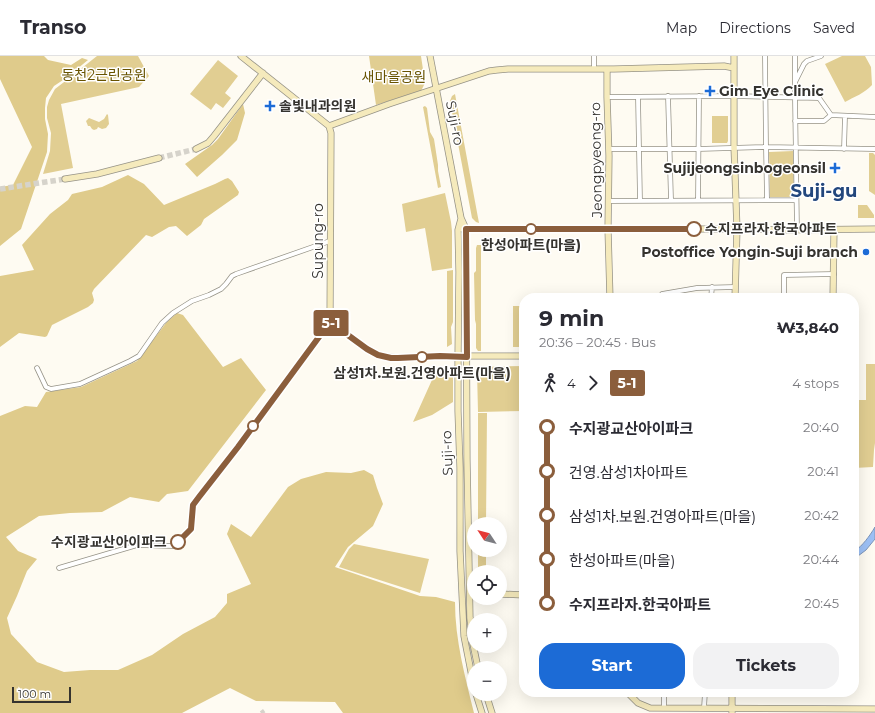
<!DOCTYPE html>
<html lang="en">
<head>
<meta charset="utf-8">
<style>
	:root { --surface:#fff; --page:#f2f2f3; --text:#2b2b33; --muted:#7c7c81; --line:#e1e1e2; --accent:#1c6bd6 }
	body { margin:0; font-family:Montserrat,"Noto Sans KR",sans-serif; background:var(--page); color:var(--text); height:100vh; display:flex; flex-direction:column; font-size:15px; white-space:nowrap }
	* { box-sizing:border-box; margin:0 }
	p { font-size:13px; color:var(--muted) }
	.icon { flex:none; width:22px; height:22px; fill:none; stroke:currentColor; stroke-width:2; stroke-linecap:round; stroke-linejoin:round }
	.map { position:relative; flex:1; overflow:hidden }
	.details { position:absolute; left:519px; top:237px; width:340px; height:404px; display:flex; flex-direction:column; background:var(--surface); border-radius:16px; box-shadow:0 4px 16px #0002 }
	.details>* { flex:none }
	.badge { padding:0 8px; border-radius:3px; font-size:14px; line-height:26px }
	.needle { width:26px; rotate:306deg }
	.controls { position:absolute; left:467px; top:461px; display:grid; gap:8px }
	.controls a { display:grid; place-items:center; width:40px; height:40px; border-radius:50%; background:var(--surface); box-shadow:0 4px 16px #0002; font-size:20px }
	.scale { position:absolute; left:12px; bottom:10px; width:59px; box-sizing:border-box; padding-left:4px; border:2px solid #35332f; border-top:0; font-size:11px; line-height:14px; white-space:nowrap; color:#35332f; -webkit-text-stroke:3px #fff; paint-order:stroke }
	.map>.badge { position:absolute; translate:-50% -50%; box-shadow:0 0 0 2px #fff }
	.legs { display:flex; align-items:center; gap:6px; height:44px; padding:0 20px; font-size:13px }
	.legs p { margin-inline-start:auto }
	.overview { display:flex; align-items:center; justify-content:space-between; height:68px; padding:0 20px }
	h1 { font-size:22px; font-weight:700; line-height:30px }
	.action { display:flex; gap:8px; margin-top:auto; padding:8px 20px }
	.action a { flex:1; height:46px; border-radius:16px; background:var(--accent); color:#fff; font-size:16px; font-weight:700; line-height:46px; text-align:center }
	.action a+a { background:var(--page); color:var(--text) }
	ul { padding:0 20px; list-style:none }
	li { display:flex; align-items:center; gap:14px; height:44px; font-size:15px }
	li i { display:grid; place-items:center; width:6px; height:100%; margin:0 5px; background:currentColor }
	li i::after { content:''; width:10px; height:10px; margin:-5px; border:3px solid; border-radius:50%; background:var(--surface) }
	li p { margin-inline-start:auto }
	li:first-child i { background:linear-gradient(#0000 50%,currentColor 0) }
	li:last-child i { background:linear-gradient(currentColor 50%,#0000 0) }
	header { display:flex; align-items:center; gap:24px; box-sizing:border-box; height:56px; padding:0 20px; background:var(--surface); border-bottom:1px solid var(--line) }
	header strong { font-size:19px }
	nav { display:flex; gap:22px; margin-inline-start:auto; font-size:14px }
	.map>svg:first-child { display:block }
</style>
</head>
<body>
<header>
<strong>Transo</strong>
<nav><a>Map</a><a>Directions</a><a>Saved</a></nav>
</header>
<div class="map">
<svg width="875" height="657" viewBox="0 0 875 657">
	<rect width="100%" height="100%" fill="#fefbf2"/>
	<path fill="#e1ce92" d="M97,0H138L149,20L139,31L61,48L73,112L43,118L50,95L51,77L47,62V51L49,44L55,33L68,23Z
		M369,0H421L425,27L421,35L376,49Z
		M842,0H865L871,11L872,29C865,37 854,41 845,46L825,8Z
		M218,4L238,20L225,37L231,42L223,52L216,47L211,54L190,38Z
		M455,38L479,167L476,166L472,162L450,45L452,40Z
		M425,50L427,52L430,76L434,83L438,109V115L441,131L438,132L423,51Z
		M107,58L108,59L109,68L106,72L102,73L98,71L97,73L94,74L92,73L90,70H88L86,65L89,62L99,66L104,63Z
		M712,60H728V85L727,87H712Z
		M793,95L794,141H770L769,96Z
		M869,97H873L875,99V139L869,135Z
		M445,137L451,166L452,175V212L432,215L425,172L406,176L402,148Z
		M858,149H867L874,159V162H858Z
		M477,189H481V295H478L476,292V268L475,264L474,217L476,215V192Z
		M453,214V266L451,271L452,288L447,291V215Z
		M513,250H524V291H513Z
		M866,308H875V387L874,394L873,411L854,412V344H866Z
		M524,310V355L478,356L477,315L481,311Z
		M449,314L453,318V346L432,359L413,366L436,315Z
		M478,357H487L486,468H478Z
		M354,488L429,503L420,537L339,511L349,493Z
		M478,494H486V516H478Z"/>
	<path fill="#dfcb8b" d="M0,0H44L48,4L71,9L82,2L88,4L66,22L54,30L46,42L45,52V63L48,78L47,96L21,173L0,190V131L13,129L32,91L0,23Z
		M243,48L245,57L237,84L222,99L197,121L185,108L212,89L218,83Z
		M128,119L144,128L164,149L215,128L225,123L228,122L232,125L239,136L238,139L204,163L201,169L187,180L176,170L169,171L152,181L146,179L94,233L92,237L94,244L93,247L88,251L52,269L47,280L45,281L19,277L0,291V220L34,214L22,189L50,158L68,144L72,138L102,131Z
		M177,257L183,259L223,311L241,302L266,334L188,435L167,438L159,446L130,441L102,456L70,457L39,460L6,481L18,495L37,503L27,515L17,540L7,562L11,578L37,606L64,616L90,614H118L152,599L183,578L215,561L227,547V538L251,528L227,478L231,468L251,481L288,431L301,423L326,416L351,417L364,414L373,419L377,432L383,448L373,470L348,491L335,511L420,540L436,541L455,546C455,584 465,620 474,657H343L335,646L256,645L230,632L182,657H0V360L25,350L37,351L46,336L81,331L137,305L166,267Z"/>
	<path fill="#9cc0f5" stroke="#7d96ba" d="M875,471V483L866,494L854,503V496C863,489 869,481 875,471Z"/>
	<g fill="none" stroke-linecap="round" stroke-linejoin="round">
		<path stroke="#d6d3cb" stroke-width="4" stroke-dasharray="4 2" stroke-linecap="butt" d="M261,657L265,654"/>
		<path stroke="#d6d3cb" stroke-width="5.5" stroke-dasharray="5.5 3" stroke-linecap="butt" d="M159,102L196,93
			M0,133L65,123"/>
		<defs>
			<path id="street" d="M594,0V13
				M765,0L766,91L767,143
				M795,0V41L797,174
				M795,26L804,8L807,5L821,0
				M668,40L671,144
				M607,41L734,40L819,42L831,59L875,61
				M638,41L640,145
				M795,65H824L831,59
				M609,93H698L766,91L875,93
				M844,93L845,60
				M698,144L699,40
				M609,145L796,144
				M660,242L662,238L697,232L735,231
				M711,242L712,231
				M784,242V219L834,218
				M37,312L46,331L51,333L80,328L130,305L139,300L162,267L173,257L192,245L209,239L221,233L226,228L232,220L236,218L330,185
				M59,512L137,489L173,490L178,486L191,473L193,449L199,441L238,391L330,266
				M664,652V636
				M704,652L705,636"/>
			<path id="secondary" d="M241,0L329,70L331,77L330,266L367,293L378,299L385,301L406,302L440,300H524
				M430,0L461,162L466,173L467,403L470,562L473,588L478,612
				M734,0V90L737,173L735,242
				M607,13V41L609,100L608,173L610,242
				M329,70L389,48L489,15L497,14L508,13H614L724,10L734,12
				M196,93L208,87L214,80L263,17
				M65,123L97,118L159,102
				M461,163L458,174L459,216L458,301V355L460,412V495L464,580L474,631
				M463,173H738L780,174L875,173
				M833,242L834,174
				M500,538L524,539
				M627,636L638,647L650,652L875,653
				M476,638L482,657
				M486,638L492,657
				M732,657V636"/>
		</defs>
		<use href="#street" stroke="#969387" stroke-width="5.5"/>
		<use href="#secondary" stroke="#969387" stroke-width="7"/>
		<use href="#street" stroke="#fff" stroke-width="4"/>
		<use href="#secondary" stroke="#f5eabc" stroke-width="5.5"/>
	</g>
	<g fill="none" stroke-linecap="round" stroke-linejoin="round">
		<defs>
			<path id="line-1" d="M178,486L191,473L193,449L199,441L238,391L330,266L367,293L378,299L391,302H398L440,300L467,301L466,173H694"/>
		</defs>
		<use href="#line-1" stroke="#fff" stroke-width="9"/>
		<use href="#line-1" stroke="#8b5e3c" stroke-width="6"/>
	</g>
	<g fill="#1c6bd6" stroke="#fff" stroke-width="1.5">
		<path d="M708 29h4v4h4v4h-4v4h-4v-4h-4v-4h4z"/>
		<path d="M268 44h4v4h4v4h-4v4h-4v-4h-4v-4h4z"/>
		<path d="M833 106h4v4h4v4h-4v4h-4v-4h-4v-4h4z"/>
		<circle cx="866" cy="196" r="4"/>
	</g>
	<g fill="#fff" stroke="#8b5e3c" stroke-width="2">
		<circle cx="531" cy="173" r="5"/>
		<circle cx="694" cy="173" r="7"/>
		<circle cx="422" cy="301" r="5"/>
		<circle cx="253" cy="370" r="5"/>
		<circle cx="178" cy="486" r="7"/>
	</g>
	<g text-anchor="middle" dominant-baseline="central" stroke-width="3" stroke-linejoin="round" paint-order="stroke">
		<g font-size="14" fill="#685300" stroke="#fff">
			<text x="104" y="19">동천2근린공원</text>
			<text x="394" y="21">새마을공원</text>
		</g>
		<g font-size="14" font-weight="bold" fill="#35332f" stroke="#fff" text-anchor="start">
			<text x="719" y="35">Gim Eye Clinic</text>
			<text x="279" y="50">솔빛내과의원</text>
			<text x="826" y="112" text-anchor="end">Sujijeongsinbogeonsil</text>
			<text x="858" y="196" text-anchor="end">Postoffice Yongin-Suji branch</text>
		</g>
		<g font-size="14" fill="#35332f" stroke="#fff">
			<text transform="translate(455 67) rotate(79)">Suji-ro</text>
			<text transform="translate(596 104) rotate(-91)">Jeongpyeong-ro</text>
			<text transform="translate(318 185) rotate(-90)">Supung-ro</text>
			<text transform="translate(447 397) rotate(-92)">Suji-ro</text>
		</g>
		<g font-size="14" font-weight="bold" fill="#35332f" stroke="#fff">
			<text x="705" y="173" text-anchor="start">수지프라자.한국아파트</text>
			<text x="531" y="189">한성아파트(마을)</text>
			<text x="422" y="317">삼성1차.보원.건영아파트(마을)</text>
			<text x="167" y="486" text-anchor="end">수지광교산아이파크</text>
		</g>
		<g font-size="18" font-weight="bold" fill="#23477d" stroke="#fff">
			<text x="824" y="135">Suji-gu</text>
		</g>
	</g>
</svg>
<div class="controls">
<a><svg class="needle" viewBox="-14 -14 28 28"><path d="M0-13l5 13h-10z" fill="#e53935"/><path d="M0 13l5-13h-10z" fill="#7c7c81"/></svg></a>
<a><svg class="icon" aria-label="locate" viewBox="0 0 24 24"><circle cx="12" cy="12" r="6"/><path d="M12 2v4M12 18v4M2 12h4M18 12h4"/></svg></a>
<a>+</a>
<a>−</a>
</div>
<div class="scale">100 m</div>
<b class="badge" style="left:331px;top:267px;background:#8b5e3c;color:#fff">5-1</b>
<section class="details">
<div class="overview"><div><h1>9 min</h1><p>20:36 – 20:45 · Bus</p></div><b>₩3,840</b></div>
<div class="legs"><svg class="icon" aria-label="walk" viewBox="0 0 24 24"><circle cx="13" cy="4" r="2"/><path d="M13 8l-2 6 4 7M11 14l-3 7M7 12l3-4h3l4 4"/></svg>4<svg class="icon" aria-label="forward" viewBox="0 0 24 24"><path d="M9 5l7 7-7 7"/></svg><b class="badge" style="background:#8b5e3c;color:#fff">5-1</b><p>4 stops</p></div>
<ul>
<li><i style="color:#8b5e3c"></i><b>수지광교산아이파크</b><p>20:40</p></li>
<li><i style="color:#8b5e3c"></i><span>건영.삼성1차아파트</span><p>20:41</p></li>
<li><i style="color:#8b5e3c"></i><span>삼성1차.보원.건영아파트(마을)</span><p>20:42</p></li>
<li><i style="color:#8b5e3c"></i><span>한성아파트(마을)</span><p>20:44</p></li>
<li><i style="color:#8b5e3c"></i><b>수지프라자.한국아파트</b><p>20:45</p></li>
</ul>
<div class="action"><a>Start</a><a>Tickets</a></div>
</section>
</div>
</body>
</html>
